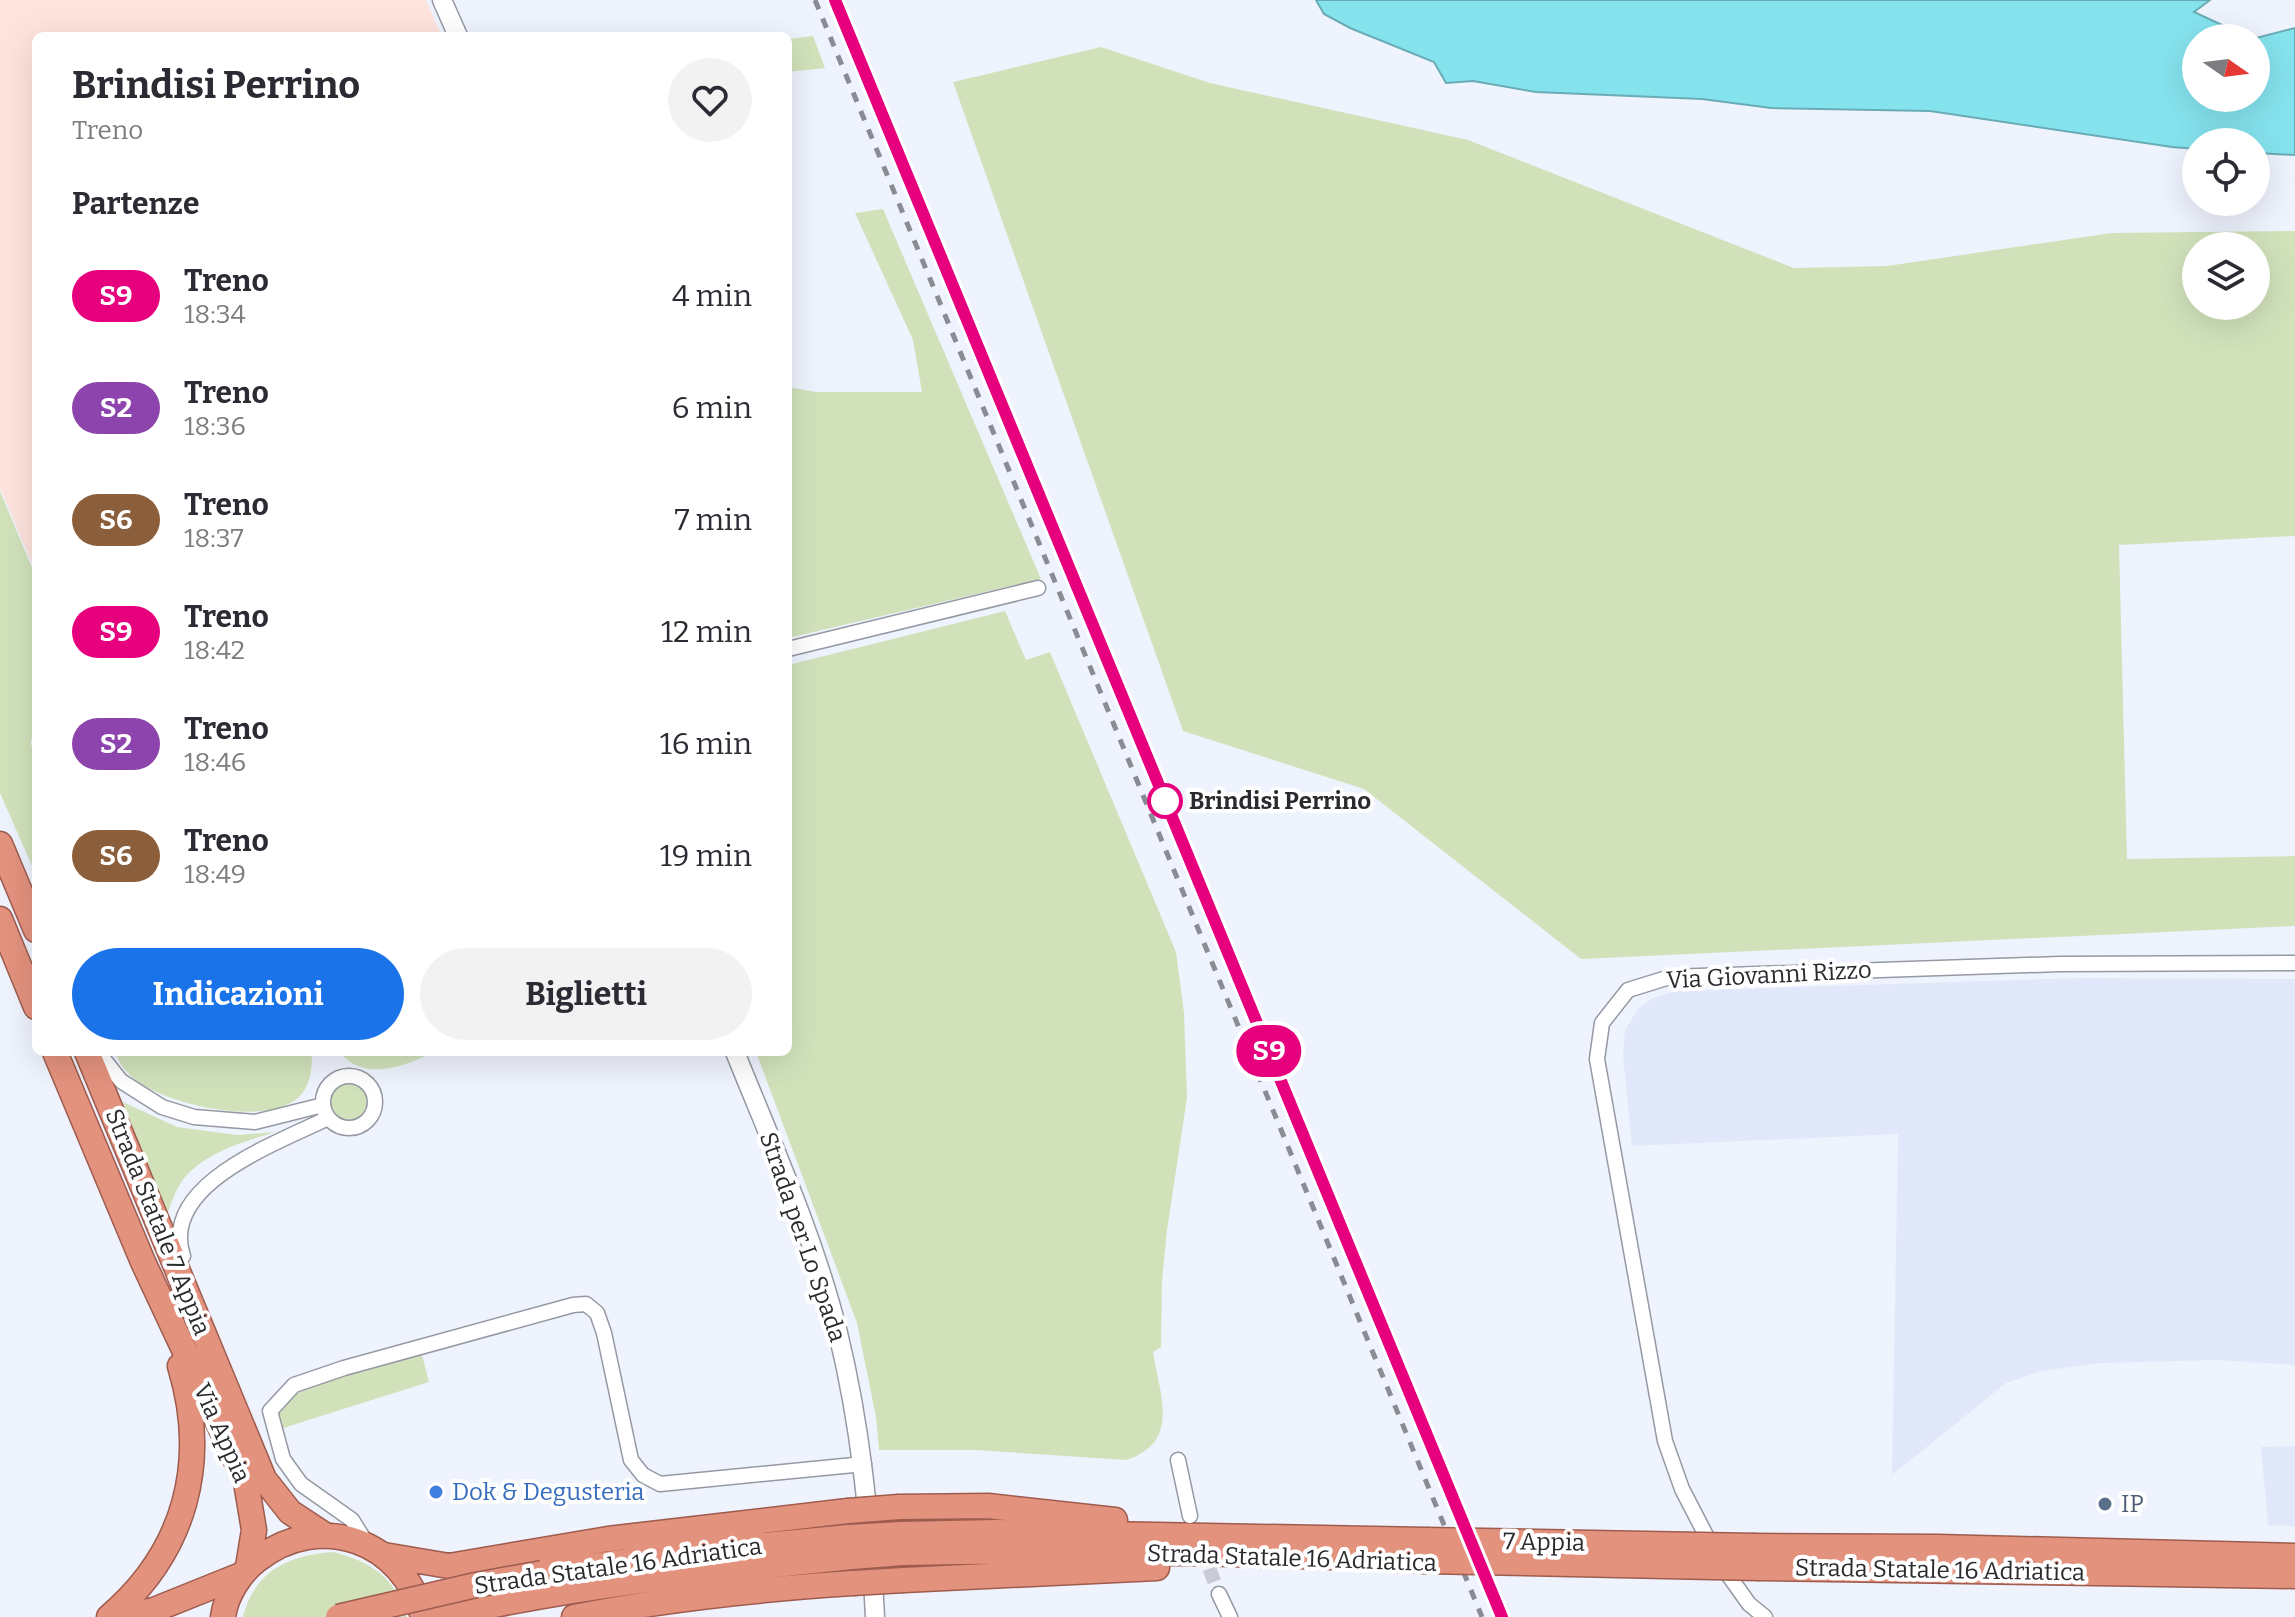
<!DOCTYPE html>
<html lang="it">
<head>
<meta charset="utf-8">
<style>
	:root { --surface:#fff; --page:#f2f2f3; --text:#2b2b33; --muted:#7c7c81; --accent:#1a73e8 }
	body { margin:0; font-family:Bitter,serif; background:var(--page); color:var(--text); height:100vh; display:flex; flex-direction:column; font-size:30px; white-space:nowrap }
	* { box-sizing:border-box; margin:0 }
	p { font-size:26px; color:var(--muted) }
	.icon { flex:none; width:44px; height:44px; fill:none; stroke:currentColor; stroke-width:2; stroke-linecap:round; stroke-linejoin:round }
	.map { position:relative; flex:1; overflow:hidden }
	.panel { position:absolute; left:32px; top:32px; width:760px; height:1024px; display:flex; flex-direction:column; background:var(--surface); border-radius:12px; box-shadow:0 8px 32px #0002 }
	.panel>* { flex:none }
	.badge { padding:0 16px; border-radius:26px; font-size:28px; line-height:52px }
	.needle { width:52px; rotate:104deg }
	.tools { position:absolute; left:2182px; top:24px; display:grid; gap:16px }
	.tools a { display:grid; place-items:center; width:88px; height:88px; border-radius:50%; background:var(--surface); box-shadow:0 8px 32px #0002; font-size:40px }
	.map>.badge { position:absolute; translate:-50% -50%; box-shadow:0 0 0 4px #fff }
	h2 { padding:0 40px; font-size:30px; line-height:72px }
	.round { display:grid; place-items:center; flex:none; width:84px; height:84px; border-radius:42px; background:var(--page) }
	.head { display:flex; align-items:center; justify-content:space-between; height:136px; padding:0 40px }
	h1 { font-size:38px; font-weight:700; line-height:60px }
	.primary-button { display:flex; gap:16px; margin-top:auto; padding:16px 40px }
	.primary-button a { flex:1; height:92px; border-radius:48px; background:var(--accent); color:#fff; font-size:32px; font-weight:700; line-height:92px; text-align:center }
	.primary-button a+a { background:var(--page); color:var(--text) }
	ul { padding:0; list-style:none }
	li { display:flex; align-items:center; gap:24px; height:112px; padding:0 40px }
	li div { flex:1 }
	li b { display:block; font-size:30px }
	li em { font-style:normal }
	li .badge { min-width:88px; font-weight:700; text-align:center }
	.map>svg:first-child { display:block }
</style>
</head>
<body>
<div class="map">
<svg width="2295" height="1617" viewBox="0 0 2295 1617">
	<rect width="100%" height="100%" fill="#eff3fe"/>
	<path fill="#e1e8fa" d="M2081,978L2295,979V1365L2217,1360L2101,1363L2041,1371L2006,1383L1892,1475L1898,1134L1632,1146L1623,1055L1625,1030L1638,1009L1653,998L1675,991Z
		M2295,1446V1526L2268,1525L2261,1447Z"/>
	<path fill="#fde3dd" d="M0,0H426L442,36H36V573L0,488Z"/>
	<path fill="#d1e2bb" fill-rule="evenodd" d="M813,36L825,68L788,72V39Z
		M1101,47L1210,83L1468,140L1794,268L1887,266L2111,233L2295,231V536L2119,545L2127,859L2295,856V926L1581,959L1364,789L1183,731L953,82ZM2196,246H2256V306H2196Z
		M883,209L1041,579L788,638V387L816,392H922L913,340L855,213Z
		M0,491L36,577V723L31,742L36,775V875L0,793Z
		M1005,611L1026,660L1050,652L1176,952L1184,1013L1187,1098L1167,1230L1162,1281L1161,1347L1153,1352C1160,1397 1181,1442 1126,1460L976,1450H879L876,1417L857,1323L756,1052H788V665Z
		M115,1052H312C312,1069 311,1086 298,1098C264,1127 163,1105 132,1077C124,1070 119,1062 115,1052Z
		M340,1052H434C406,1066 363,1083 340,1052Z
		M329 1101a19 19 0 1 1 38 0a19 19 0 1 1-38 0Z
		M123,1102L177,1127L237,1135L275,1132C243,1142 203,1153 182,1181C175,1191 171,1204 167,1215Z
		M422,1355L429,1382L280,1429C278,1423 275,1417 278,1411C290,1383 392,1363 422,1355Z
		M333,1552C372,1562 395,1577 407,1617H243C254,1571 289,1555 333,1552Z"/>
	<path fill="#85e3ee" stroke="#6aacb5" stroke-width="2" d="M1316,0H2210L2194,12L2250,38H2196V98H2256V38L2295,28V155L2256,153V142H2196V149L2172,147L1930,111L1771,108L1702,99L1536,92L1473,81L1446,83L1434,62L1350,28L1324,14Z"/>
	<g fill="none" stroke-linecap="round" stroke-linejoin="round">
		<path stroke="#c8cbd5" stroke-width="14" stroke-dasharray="14 7" stroke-linecap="butt" d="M1202,1549L1219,1594"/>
		<defs>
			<path id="minor" d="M788,649L1038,588
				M98,1052L121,1081L162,1107L194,1117L255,1122L323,1105
				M323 1102a26 26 0 1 1 52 0a26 26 0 1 1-52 0Z
				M183,1256C159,1184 278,1143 328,1118
				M1178,1460L1190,1516
				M367,1544L352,1520L301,1484L283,1459L270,1411L294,1385L344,1368L573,1305L586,1304L597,1313L604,1333L631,1460L643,1475L660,1484L864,1464
				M1712,1547L1682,1489L1665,1441L1597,1059L1602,1023L1628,990L1670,977L2060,964L2295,963
				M1722,1566L1749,1604L1765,1617
				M1219,1594L1230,1617"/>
			<path id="tertiary" d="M442,0L458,36
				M735,1052C772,1144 814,1236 838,1333C861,1427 870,1521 875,1617"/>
			<path id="trunk" d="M0,844L36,930
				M0,919L36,1007
				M55,1052L143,1262L246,1482L254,1530L248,1567
				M87,1052L264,1479L290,1512L325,1535
				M899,1507L988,1506L1115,1520
				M901,1534L997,1532L1426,1540
				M1755,1546L1938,1547L2295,1556
				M902,1553C1077,1549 1251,1553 1425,1561
				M384,1555L449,1566L608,1539L848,1511
				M1760,1568L2295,1576
				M542,1573L693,1552L849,1537
				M904,1580L1157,1568
				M109,1617C186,1551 209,1462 180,1366
				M120,1617L154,1610L241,1575
				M223,1617C226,1595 240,1573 257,1560C320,1510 404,1541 423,1617
				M439,1617C575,1585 713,1571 852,1557
				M574,1617C666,1599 759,1589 853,1583"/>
		</defs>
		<use href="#minor" stroke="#9599a3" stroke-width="17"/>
		<use href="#tertiary" stroke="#9599a3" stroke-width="21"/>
		<use href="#trunk" stroke="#9e5c4e" stroke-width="27"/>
		<use href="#minor" stroke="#fff" stroke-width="14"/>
		<use href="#tertiary" stroke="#fff" stroke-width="18"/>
		<use href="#trunk" stroke="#e3927e" stroke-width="24"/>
		<path stroke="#8a8c93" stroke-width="5" stroke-dasharray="10 10" stroke-linecap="butt" d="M815,0L1482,1617
			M836,0L1502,1617"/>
		<defs>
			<path id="trunk-bridge" d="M848,1511L899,1507
				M849,1537L901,1534
				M1426,1540L1755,1546
				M852,1557L902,1553
				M1425,1561L1760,1568
				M853,1583L904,1580
				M338,1617L476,1585L542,1573"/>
		</defs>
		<use href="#trunk-bridge" stroke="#9e5c4e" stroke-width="27" stroke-linecap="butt"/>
		<use href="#trunk-bridge" stroke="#e3927e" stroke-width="24"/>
	</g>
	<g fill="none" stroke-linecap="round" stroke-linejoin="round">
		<defs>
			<path id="line" d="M835,0L1502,1617"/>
		</defs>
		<use href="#line" stroke="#fff" stroke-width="18"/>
		<use href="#line" stroke="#e6007e" stroke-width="12"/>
	</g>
	<circle fill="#fff" stroke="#e6007e" stroke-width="4" cx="1165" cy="801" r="16"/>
	<circle fill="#3f7fe0" stroke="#fff" stroke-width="3" cx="436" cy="1492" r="8"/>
	<circle fill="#5c6f8a" stroke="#fff" stroke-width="3" cx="2105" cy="1504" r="8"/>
	<g text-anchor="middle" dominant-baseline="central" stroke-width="8" stroke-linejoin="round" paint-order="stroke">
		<g font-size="24" font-weight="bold" fill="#2a2b2f" stroke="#fff" text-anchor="start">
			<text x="1189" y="801">Brindisi Perrino</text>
		</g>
		<g font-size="24" fill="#2a2b2f" stroke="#fff">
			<text transform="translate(1769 975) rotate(-3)">Via Giovanni Rizzo</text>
			<text transform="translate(158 1222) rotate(68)">Strada Statale 7 Appia</text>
			<text transform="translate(803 1237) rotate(71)">Strada per Lo Spada</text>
			<text transform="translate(222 1433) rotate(66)">Via Appia</text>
			<text transform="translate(1544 1542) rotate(1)">7 Appia</text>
			<text transform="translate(1292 1558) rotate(2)">Strada Statale 16 Adriatica</text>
			<text transform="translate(618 1566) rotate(-8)">Strada Statale 16 Adriatica</text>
			<text transform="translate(1940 1570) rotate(1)">Strada Statale 16 Adriatica</text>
		</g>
		<g font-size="24" fill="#366cbe" stroke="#fff" text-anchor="start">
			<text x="452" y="1492">Dok &amp; Degusteria</text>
		</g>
		<g font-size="24" fill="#4e5e75" stroke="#fff" text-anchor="start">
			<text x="2121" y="1504">IP</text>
		</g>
	</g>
</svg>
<div class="tools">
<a><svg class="needle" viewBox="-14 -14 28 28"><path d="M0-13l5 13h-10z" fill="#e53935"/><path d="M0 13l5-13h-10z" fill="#7c7c81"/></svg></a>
<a><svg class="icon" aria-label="locate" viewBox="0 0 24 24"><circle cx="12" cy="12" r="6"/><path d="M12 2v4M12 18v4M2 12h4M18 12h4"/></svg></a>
<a><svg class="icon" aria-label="layers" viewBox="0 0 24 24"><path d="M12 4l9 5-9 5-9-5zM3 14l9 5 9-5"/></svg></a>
</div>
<b class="badge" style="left:1269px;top:1051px;background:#e6007e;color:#fff">S9</b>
<section class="panel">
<div class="head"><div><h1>Brindisi Perrino</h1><p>Treno</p></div><a class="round"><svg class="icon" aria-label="heart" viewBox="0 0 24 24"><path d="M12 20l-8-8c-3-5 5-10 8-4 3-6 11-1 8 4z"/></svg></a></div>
<h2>Partenze</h2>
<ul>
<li><span class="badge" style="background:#e6007e;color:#fff">S9</span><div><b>Treno</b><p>18:34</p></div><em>4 min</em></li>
<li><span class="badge" style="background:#8e44ad;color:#fff">S2</span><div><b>Treno</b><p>18:36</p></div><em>6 min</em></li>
<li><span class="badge" style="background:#8b5e3c;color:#fff">S6</span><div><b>Treno</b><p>18:37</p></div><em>7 min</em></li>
<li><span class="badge" style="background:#e6007e;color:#fff">S9</span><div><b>Treno</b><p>18:42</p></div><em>12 min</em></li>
<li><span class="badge" style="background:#8e44ad;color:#fff">S2</span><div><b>Treno</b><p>18:46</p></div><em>16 min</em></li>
<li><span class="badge" style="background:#8b5e3c;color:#fff">S6</span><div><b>Treno</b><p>18:49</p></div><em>19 min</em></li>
</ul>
<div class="primary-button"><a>Indicazioni</a><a>Biglietti</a></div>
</section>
</div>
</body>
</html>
